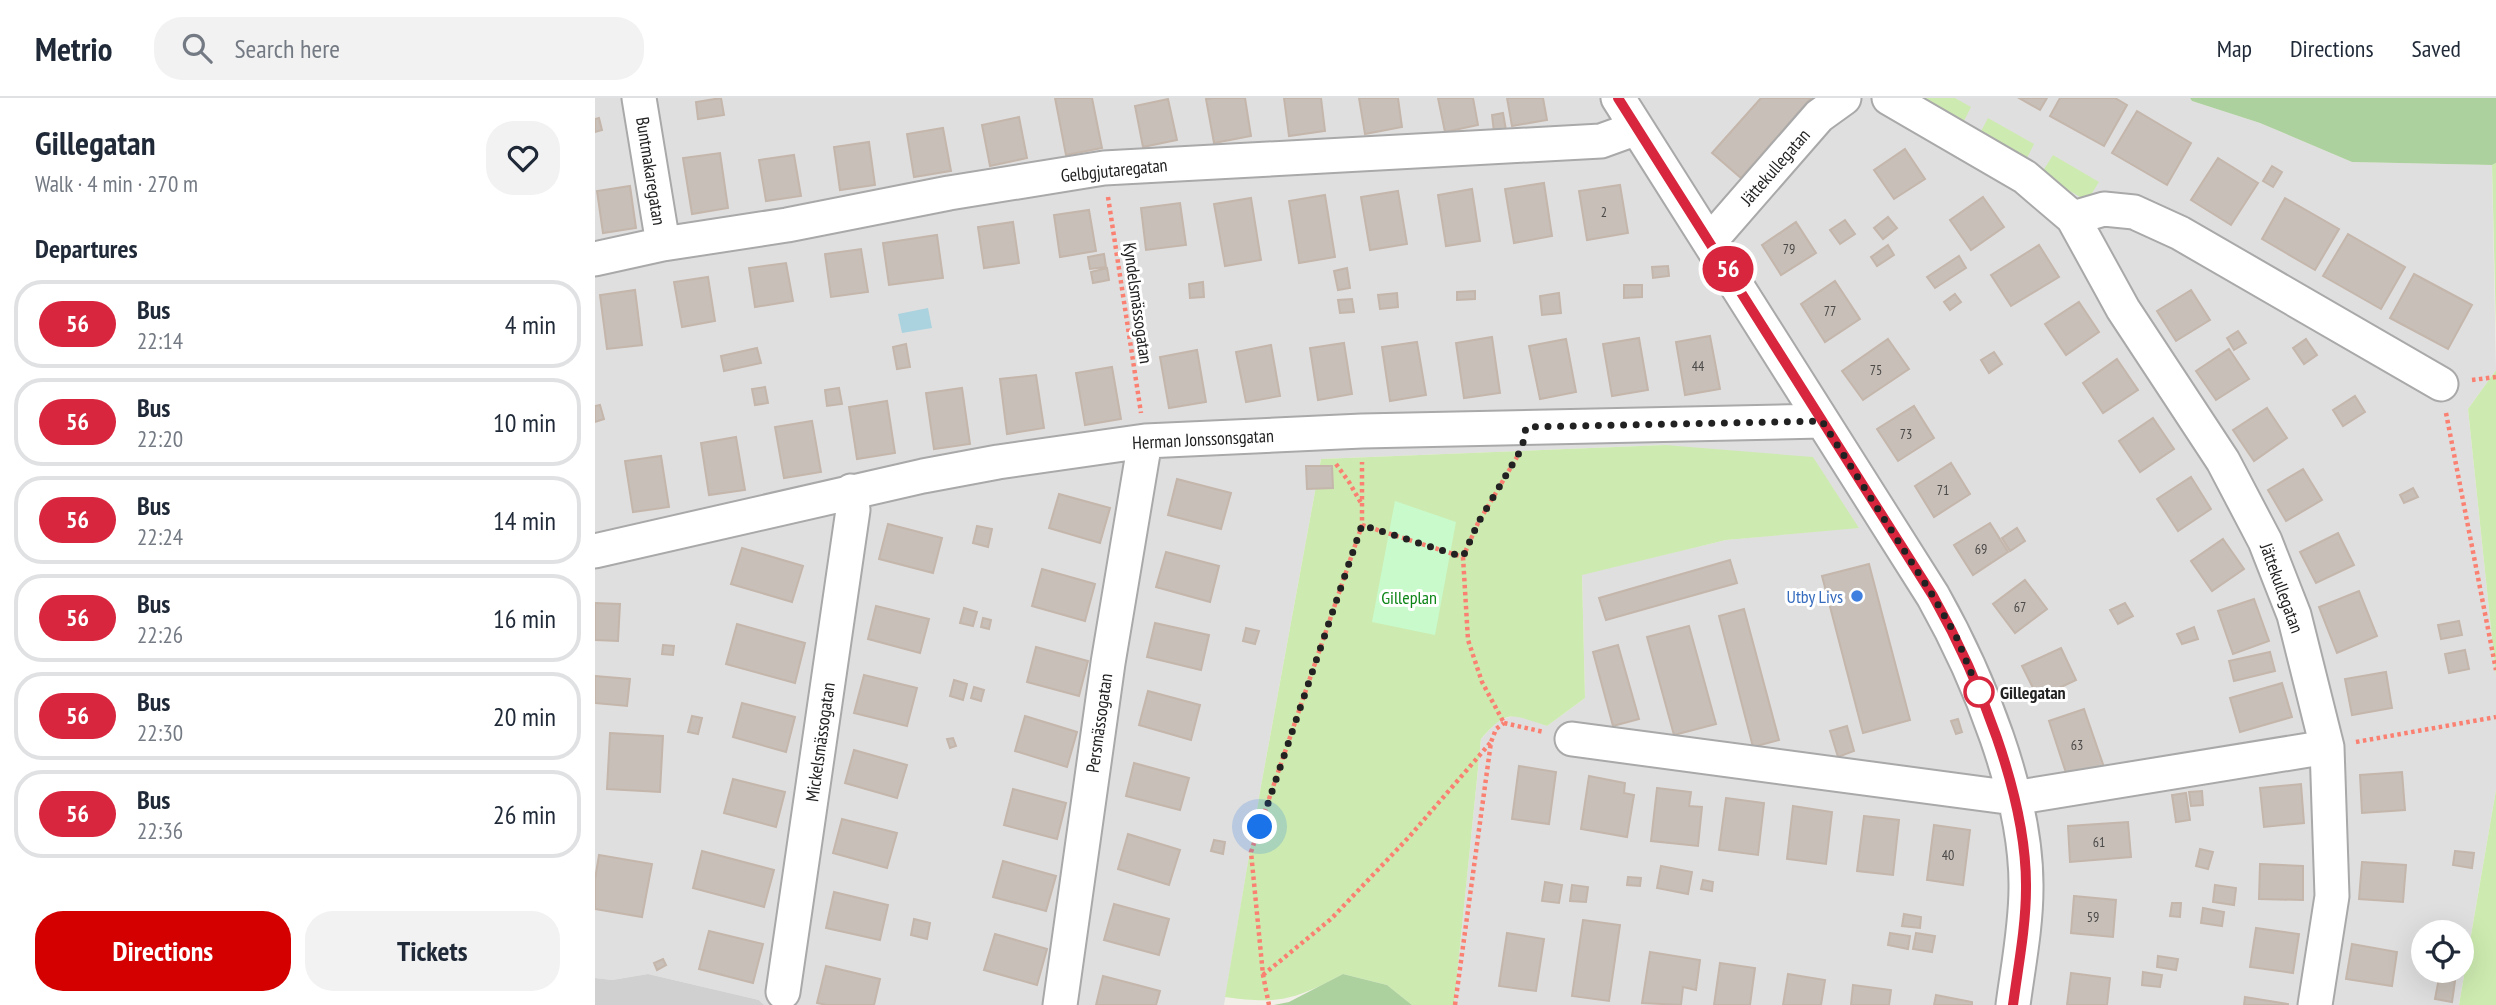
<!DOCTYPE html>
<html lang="en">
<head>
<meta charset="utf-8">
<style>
	:root { --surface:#fff; --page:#f2f2f3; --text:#1f2937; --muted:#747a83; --line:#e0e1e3; --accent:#d40000 }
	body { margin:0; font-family:"PT Sans Narrow",sans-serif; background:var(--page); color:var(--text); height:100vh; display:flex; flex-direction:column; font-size:26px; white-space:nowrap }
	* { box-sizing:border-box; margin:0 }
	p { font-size:23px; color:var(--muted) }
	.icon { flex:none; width:38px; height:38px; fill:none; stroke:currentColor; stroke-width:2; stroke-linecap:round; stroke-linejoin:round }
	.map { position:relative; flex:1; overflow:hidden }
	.panel { display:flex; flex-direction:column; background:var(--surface); width:595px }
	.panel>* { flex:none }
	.badge { padding:0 14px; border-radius:23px; font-size:24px; line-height:46px }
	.buttons { position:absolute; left:1816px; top:822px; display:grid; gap:14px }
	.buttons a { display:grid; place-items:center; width:63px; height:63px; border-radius:50%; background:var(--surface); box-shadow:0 7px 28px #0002; font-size:35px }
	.you { position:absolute; width:35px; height:35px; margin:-18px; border:5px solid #fff; border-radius:50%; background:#1a73e8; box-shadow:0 0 0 10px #1a73e833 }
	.map>.badge { position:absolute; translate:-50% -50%; box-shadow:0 0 0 4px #fff }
	h2 { padding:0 35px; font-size:26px; line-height:63px }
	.round { display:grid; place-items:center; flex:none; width:74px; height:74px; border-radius:28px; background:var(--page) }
	.head { display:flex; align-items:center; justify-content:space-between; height:119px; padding:0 35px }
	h1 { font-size:33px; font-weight:800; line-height:52px }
	.button { display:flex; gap:14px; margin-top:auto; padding:14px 35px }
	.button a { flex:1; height:80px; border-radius:28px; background:var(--accent); color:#fff; font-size:28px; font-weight:800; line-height:80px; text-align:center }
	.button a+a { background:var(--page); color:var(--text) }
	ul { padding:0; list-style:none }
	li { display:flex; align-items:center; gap:21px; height:88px; margin:0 14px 10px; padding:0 21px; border:4px solid var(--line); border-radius:28px }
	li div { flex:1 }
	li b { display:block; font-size:26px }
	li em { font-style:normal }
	li .badge { min-width:77px; font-weight:700; text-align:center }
	header { display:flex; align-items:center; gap:42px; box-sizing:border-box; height:98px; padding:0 35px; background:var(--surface); border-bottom:2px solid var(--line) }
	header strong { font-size:33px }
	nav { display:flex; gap:38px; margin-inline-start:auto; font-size:24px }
	.search { width:490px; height:63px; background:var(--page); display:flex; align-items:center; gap:18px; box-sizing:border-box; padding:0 24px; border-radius:28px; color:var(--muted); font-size:26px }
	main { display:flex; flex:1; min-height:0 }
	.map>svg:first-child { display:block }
</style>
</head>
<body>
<header>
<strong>Metrio</strong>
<div class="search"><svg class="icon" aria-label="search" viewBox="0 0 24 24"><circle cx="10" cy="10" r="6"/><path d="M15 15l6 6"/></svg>Search here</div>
<nav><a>Map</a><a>Directions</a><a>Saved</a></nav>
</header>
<main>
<section class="panel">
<div class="head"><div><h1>Gillegatan</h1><p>Walk · 4 min · 270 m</p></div><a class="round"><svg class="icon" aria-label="heart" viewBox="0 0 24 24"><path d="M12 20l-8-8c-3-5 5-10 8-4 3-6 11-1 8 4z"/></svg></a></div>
<h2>Departures</h2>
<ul>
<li><span class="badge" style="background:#d7263d;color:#fff">56</span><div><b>Bus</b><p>22:14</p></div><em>4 min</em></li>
<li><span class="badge" style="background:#d7263d;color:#fff">56</span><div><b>Bus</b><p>22:20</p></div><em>10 min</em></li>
<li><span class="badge" style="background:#d7263d;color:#fff">56</span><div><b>Bus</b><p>22:24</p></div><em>14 min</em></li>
<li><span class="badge" style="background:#d7263d;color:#fff">56</span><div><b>Bus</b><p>22:26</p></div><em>16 min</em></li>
<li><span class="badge" style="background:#d7263d;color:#fff">56</span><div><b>Bus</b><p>22:30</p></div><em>20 min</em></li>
<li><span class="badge" style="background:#d7263d;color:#fff">56</span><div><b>Bus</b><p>22:36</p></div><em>26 min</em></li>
</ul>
<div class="button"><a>Directions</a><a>Tickets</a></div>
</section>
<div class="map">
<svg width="1901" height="907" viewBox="0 0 1901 907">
	<rect width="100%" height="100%" fill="#f2efe9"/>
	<path fill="#e0dfdf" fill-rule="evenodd" d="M0,0H1595L1597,3L1665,25L1757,64L1897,67L1901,272L1873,311L1901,578V692L1864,907H859L886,641L902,623L921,617L952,628L990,600L987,476L1131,442L1264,429L1070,347L726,361L666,688L629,907H169L164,902L53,876L17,882L0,880ZM1829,835H1867V873H1829Z"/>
	<path fill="#d0d0d0" d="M53,876L164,902L169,907H0V880L17,882Z"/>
	<path fill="#cdebb0" d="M1319,0H1360L1376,9L1366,29Z
		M1393,20L1439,46L1429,66L1383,39Z
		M1458,57L1504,84L1492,103L1446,76Z
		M1901,65V234L1897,67Z
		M1901,272V578L1873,311Z
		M1070,347L1218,359L1264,430L1131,442L987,477L990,600L952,628C916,616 912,611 886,641L859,907H817L792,887L748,876C701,901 685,907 630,899L666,688L726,361Z
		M1901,692V907H1864Z"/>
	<path fill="#add19e" d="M1595,0H1901V65L1897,67L1757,64L1665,25L1597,3Z
		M748,876L792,887L817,907H679L694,904Z"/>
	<path fill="#c8facc" d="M800,403L861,424L840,537L777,524Z"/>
	<path fill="#aad3df" d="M333,210L337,230L307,235L303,216Z"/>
	<path fill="#c7bfb8" stroke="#c4b6ab" stroke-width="2" d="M126,0L129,17L103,21L101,4Z
		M460,0H497L507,50L471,57Z
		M618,0H650L656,38L619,45L611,1Z
		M689,0H726L730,33L694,38Z
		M764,0H803L807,29L770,36Z
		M843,0H878L883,27L850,34Z
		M912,0H948L952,22L917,28Z
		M1166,0H1216L1146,80L1117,55Z
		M1424,0H1452L1445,12Z
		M1465,0H1520L1532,7L1509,48L1455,18Z
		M573,1L582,42L548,49L540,8Z
		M1542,13L1596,45L1572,87L1517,55Z
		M908,15L911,32L899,34L897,17Z
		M424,19L432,60L395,68L387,27Z
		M4,20L7,32L0,34V21Z
		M348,30L356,73L319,79L312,36Z
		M274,44L280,87L245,92L239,49Z
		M1310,51L1330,81L1299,101L1279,72Z
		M125,55L133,110L97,116L88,60Z
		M199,57L206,98L171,103L164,62Z
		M1623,60L1663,85L1636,127L1596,102Z
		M1677,68L1687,74L1678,89L1668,83Z
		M949,85L957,138L919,145L910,91Z
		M1025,87L1033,135L992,142L984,93Z
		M35,88L41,130L8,135L2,93Z
		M877,91L885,143L851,148L843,97Z
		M803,93L812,146L775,152L766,99Z
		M730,97L740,159L704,165L694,103Z
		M1388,99L1409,129L1376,152L1355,122Z
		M656,100L666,162L630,168L619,106Z
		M1690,100L1744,131L1720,172L1667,141Z
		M585,105L591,147L551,152L546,110Z
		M494,112L501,153L465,159L459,117Z
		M1293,119L1302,130L1288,141L1279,130Z
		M1250,122L1260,136L1245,146L1235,132Z
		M418,124L424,165L389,170L383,129Z
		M1201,124L1221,155L1186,177L1167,147Z
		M1753,136L1810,169L1786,211L1728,178Z
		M342,137L348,180L294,187L288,145Z
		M1293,147L1299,157L1282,168L1276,159Z
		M1444,147L1464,179L1416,208L1396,177Z
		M266,151L273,194L236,199L230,156Z
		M509,156L511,169L495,171L493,159Z
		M1364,158L1371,170L1340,190L1332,179Z
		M191,165L198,203L160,209L154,170Z
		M1073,168L1074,178L1058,180L1057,169Z
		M512,170L514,182L498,185L496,174Z
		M752,170L755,190L743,192L739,173Z
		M1819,176L1877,207L1853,251L1795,220Z
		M113,179L120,223L87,229L79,184Z
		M1240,183L1265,221L1230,244L1206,206Z
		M608,184L609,199L595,200L594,186Z
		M1029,187H1047V199L1029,200Z
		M40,192L47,247L12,251L5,197Z
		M1596,192L1615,222L1581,243L1562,213Z
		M880,193V201L862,202V194Z
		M802,195L803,209L785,211L783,197Z
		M964,195L966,215L947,217L945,198Z
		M1360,196L1366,204L1355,212L1349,204Z
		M757,201L759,214L745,215L743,202Z
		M1484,204L1504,234L1471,257L1450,226Z
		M1643,233L1651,245L1639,252L1632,240Z
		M1115,238L1125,291L1090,297L1081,244Z
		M897,239L905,295L869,300L861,245Z
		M1044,240L1053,292L1017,298L1008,246Z
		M971,241L981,294L945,301L934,248Z
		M1293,241L1314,271L1268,302L1247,273Z
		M1711,241L1722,257L1709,266L1698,250Z
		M822,244L831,297L795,303L787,249Z
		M749,245L757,296L723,302L715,250Z
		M311,246L315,269L302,271L298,249Z
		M676,247L685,298L651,304L641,254Z
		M162,250L166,265L129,273L126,258Z
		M1634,251L1654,281L1621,302L1601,273Z
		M602,252L611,304L574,310L565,259Z
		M1399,254L1407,266L1394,275L1386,262Z
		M1522,261L1543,292L1508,315L1488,285Z
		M517,269L526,321L490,327L481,275Z
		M441,277L449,330L412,336L405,281Z
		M170,289L173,305L160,307L157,291Z
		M244,290L247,306L232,308L230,292Z
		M367,290L375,346L339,351L331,295Z
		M1760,298L1770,314L1748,328L1738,312Z
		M292,303L300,355L262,361L254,309Z
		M5,307L9,321L0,324V308Z
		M1319,308L1339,340L1303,363L1282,331Z
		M1672,310L1692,340L1659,363L1638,332Z
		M1558,320L1579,351L1545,374L1524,343Z
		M217,323L226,374L189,380L180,329Z
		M141,339L150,392L114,397L106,345Z
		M66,358L74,409L38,414L30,363Z
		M1356,365L1375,396L1339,419L1320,388Z
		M711,368H737L738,390L712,391Z
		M1708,371L1727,402L1691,423L1673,392Z
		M1596,379L1616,411L1583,433L1562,401Z
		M582,381L636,395L626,431L573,417Z
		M1818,390L1823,399L1809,405L1805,397Z
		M464,396L515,410L505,445L454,430Z
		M1395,425L1413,454L1378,477L1359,447Z
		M293,426L347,440L338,475L284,461Z
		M382,428L397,431L393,449L378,445Z
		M1422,430L1430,443L1415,453L1407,440Z
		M1743,435L1759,467L1721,485L1705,454Z
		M1628,441L1649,471L1617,493L1596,463Z
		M147,450L208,468L197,504L136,486Z
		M571,454L624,468L615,504L561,489Z
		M1135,462L1142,485L1011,522L1004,500Z
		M1274,466L1315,622L1268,635L1227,478Z
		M447,471L500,486L490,523L437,508Z
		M1430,482L1452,511L1420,535L1398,506Z
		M1764,493L1782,538L1742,555L1724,509Z
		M1659,501L1674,543L1638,556L1623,513Z
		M0,505L25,506L23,543L0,542Z
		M1530,505L1538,518L1523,526L1515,512Z
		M281,508L334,521L325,555L273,541Z
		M369,510L382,514L378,528L365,525Z
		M1149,511L1184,642L1158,649L1124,518Z
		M388,520L396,522L394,531L386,529Z
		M1864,523L1867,537L1846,541L1843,527Z
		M560,525L614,537L606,572L552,559Z
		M142,526L210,545L200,585L131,566Z
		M1094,528L1121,626L1079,637L1052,539Z
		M1599,529L1603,541L1587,546L1582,536Z
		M651,530L664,533L660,546L648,543Z
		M68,547L79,548L78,557L67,556Z
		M1023,547L1044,621L1018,628L998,554Z
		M441,549L493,563L484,598L432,584Z
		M1466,550L1481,582L1443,600L1427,568Z
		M1870,552L1874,571L1854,575L1850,556Z
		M1675,554L1680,573L1639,583L1634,563Z
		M1791,574L1797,610L1757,617L1750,581Z
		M269,577L322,590L312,628L259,615Z
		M0,578L35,581L32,608L0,605Z
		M359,582L372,586L368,602L355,598Z
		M1687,585L1697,619L1645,634L1635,600Z
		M379,589L389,592L386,603L376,600Z
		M553,593L605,607L596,642L544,627Z
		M147,605L200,619L191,654L138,639Z
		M1489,611L1510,672L1474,684L1454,623Z
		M97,618L107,620L103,636L93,634Z
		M430,618L482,634L472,669L420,653Z
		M1363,621L1367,634L1361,636L1356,623Z
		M1252,628L1259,653L1243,659L1235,633Z
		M15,635L68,638L65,694L12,691Z
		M358,640L361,648L355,650L352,641Z
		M259,652L312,667L302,700L250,685Z
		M539,665L594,680L585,712L531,698Z
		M924,668L961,674L954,726L917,721Z
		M1807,674L1810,712L1767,715L1765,677Z
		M994,678L1030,685L1029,695L1039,697L1032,739L986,731Z
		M138,681L190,694L181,729L129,715Z
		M1706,686L1709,725L1669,729L1665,690Z
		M1062,690L1096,694L1094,708L1107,709L1103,748L1056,743Z
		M418,691L471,705L462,741L409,727Z
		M1607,693L1608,707L1596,708L1594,694Z
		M1591,695L1595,722L1581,724L1577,697Z
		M1131,700L1169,705L1163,757L1124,752Z
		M1198,708L1237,714L1231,766L1192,761Z
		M1269,718L1304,722L1298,777L1262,773Z
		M247,721L302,735L292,770L238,755Z
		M1533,724L1536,759L1475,764L1473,728Z
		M1339,727L1375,732L1368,787L1332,782Z
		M533,736L585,752L574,787L523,771Z
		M619,742L630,744L628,756L616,753Z
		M1605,751L1618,754L1613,771L1601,768Z
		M107,753L179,772L169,809L98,790Z
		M1860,753L1879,755L1877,770L1858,767Z
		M4,757L57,766L47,819L0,811V781Z
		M408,763L461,778L451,813L398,799Z
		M1767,764L1811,767L1808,804L1764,801Z
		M1665,766L1708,768V802L1664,801Z
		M1066,768L1097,774L1093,796L1062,790Z
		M1033,779L1046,780L1045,788L1032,787Z
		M1108,782L1118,784L1117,793L1106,791Z
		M950,784L967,787L964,805L947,803Z
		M977,787L993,789L991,804L975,803Z
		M1620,787L1641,790L1639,807L1618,804Z
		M239,794L293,807L285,842L231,830Z
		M1479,798L1521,802L1518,839L1476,835Z
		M1577,805H1586L1585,819L1575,818Z
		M519,806L574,821L564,857L509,842Z
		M1608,810L1629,814L1627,828L1606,825Z
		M1309,816L1326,819L1325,830L1307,828Z
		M319,821L335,825L332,841L316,837Z
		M988,822L1025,827L1014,903L977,898Z
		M1661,830L1704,836L1698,875L1655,869Z
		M114,833L168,846L158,885L104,871Z
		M912,835L949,841L941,893L904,888Z
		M1295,835L1315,838L1313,851L1293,847Z
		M1321,835L1340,838L1337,854L1318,851Z
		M400,836L452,851L442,887L389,872Z
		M1757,846L1802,854L1797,888L1751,881Z
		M1055,854L1105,862L1101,892L1088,889L1086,907L1047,905Z
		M1563,858L1583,861L1581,872L1562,869Z
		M68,861L71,867L62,872L59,865Z
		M1125,865L1160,870L1155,907H1119Z
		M231,868L285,881L279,907H232L222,905Z
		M1548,874L1567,877L1565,889L1547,887Z
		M1476,875L1515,880L1512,907H1472Z
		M1193,876L1230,882L1226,907H1188Z
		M508,878L565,893L561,907H501Z
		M1844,880L1860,883L1857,904L1840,901Z
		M1258,887L1296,892L1294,907H1256Z
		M1341,897L1377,904V907H1339Z
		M1650,899L1693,906V907H1649Z"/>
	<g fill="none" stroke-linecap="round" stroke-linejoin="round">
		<defs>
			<path id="minor" d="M44,0L68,146
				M1023,0L1338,498C1383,578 1432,697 1431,790C1431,829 1423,869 1418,907
				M1294,0L1430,79L1478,120L1528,211L1628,363L1670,443L1699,517L1732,649L1737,798L1720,907
				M1478,120L1509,111L1539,114L1585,135L1846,286
				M1115,143L1224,18L1249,0
				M0,161L68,146L192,127L354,95L509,70L1006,43L1042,30
				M0,453L328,378L403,364L550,343L767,333L1227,323
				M977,641L1419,700L1732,649
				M188,894L258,412L256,393
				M465,907L513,565L550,343"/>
		</defs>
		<use href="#minor" stroke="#a9a9a9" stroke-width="37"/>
		<path stroke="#fa8072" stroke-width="4.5" stroke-dasharray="3.5 3.5" stroke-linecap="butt" d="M513,99L546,315
			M1877,282L1901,279
			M1851,315L1901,572
			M741,366L754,384L766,405
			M767,427L868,459L883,425L922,359
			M868,459L873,542L887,584L909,625
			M909,625L949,634
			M1761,644L1901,619
			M668,877L736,821L814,739L896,644
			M674,907L668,877L656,754L767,427V364
			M860,907L896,644L901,631L909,625"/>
		<use href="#minor" stroke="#fff" stroke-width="33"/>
	</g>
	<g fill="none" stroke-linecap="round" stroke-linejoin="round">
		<defs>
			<path id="line" d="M1023,0L1338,498C1383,578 1432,698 1431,790C1431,829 1423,869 1418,907"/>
		</defs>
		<use href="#line" stroke="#fff" stroke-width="16"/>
		<use href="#line" stroke="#d7263d" stroke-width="10"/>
		<path stroke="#222" stroke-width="7" stroke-dasharray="0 12.6" d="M665,729L767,427L868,459L883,425L927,350L931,329L1227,323L1338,498L1361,538L1384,594"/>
	</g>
	<circle fill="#3f7fe0" stroke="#fff" stroke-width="2.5" cx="1262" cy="498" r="7"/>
	<circle fill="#fff" stroke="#d7263d" stroke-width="3.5" cx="1384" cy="594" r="14"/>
	<g text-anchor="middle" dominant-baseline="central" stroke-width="6" stroke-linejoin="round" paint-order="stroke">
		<g font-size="14" fill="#4b4948">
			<text x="1009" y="114">2</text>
			<text x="1194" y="151">79</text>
			<text x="1235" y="213">77</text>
			<text x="1103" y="268">44</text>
			<text x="1281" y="272">75</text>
			<text x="1311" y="336">73</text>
			<text x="1348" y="392">71</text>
			<text x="1386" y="451">69</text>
			<text x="1425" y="509">67</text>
			<text x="1482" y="647">63</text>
			<text x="1504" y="744">61</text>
			<text x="1353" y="757">40</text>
			<text x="1498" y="819">59</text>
		</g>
		<g font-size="18" fill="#222" stroke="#fff">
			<text transform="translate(1180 69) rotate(-49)">Jättekullegatan</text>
			<text transform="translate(519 72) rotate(-6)">Gelbgjutaregatan</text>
			<text transform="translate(56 73) rotate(81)">Buntmakaregatan</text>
			<text transform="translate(543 205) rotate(82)">Kyndelsmässogatan</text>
			<text transform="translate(608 341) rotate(-3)">Herman Jonssonsgatan</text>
			<text transform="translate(1687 490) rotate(70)">Jättekullegatan</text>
			<text transform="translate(504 625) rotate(-82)">Persmässogatan</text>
			<text transform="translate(225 644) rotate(-82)">Mickelsmässogatan</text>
		</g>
		<g font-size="18" fill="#366cbe" stroke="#fff" text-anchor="end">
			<text x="1248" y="498">Utby Livs</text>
		</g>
		<g font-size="18" fill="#0c8416" stroke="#fff">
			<text x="814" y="499">Gilleplan</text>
		</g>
		<g font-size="18" font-weight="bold" fill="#222" stroke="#fff" text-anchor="start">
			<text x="1405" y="594">Gillegatan</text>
		</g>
	</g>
</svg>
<div class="buttons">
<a><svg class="icon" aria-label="locate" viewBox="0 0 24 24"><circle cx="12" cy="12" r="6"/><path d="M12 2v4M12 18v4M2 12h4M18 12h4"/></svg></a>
</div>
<div class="you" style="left:665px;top:729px"></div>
<b class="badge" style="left:1133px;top:171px;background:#d7263d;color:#fff">56</b>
</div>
</main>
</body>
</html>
